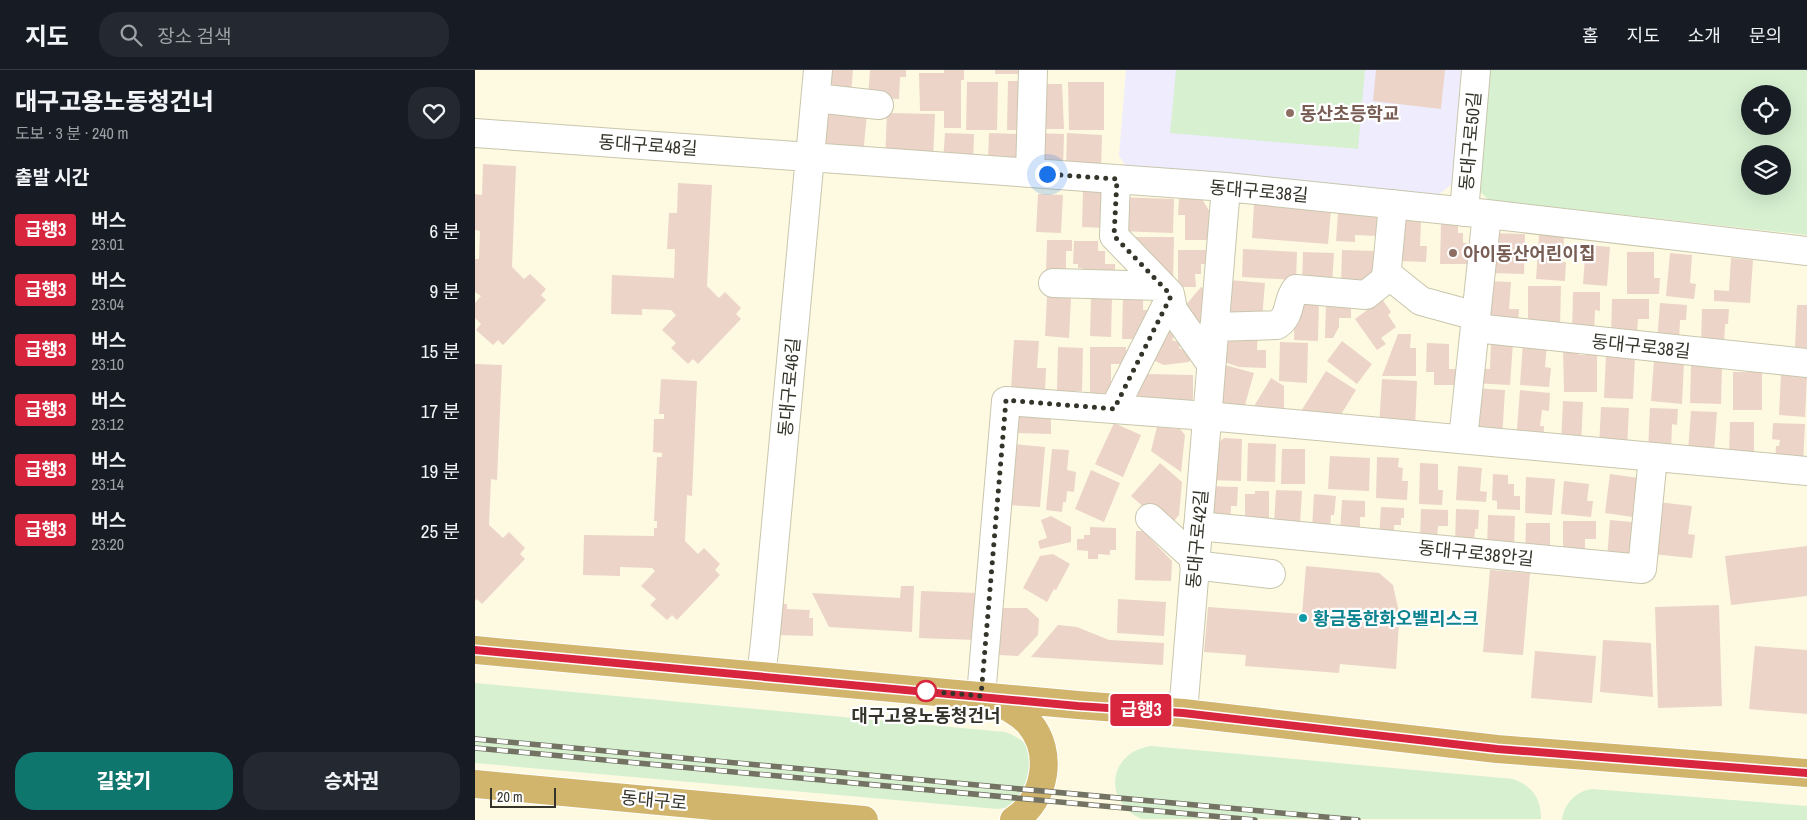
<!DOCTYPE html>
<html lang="ko">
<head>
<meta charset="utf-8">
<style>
	:root { --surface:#171b24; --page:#242831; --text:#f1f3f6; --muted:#9ea1a6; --line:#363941; --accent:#0f766e }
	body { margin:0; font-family:"Archivo Narrow","Noto Sans KR",sans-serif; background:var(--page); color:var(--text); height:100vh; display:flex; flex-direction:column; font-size:19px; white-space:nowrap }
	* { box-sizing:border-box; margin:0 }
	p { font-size:16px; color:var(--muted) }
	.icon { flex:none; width:28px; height:28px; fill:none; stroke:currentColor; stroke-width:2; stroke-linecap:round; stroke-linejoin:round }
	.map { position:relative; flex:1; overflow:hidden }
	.side { display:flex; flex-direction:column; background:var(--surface); width:475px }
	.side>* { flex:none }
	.badge { padding:0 10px; border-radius:4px; font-size:18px; line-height:32px }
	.fabs { position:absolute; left:1266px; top:15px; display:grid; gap:10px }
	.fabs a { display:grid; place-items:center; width:50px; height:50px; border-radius:50%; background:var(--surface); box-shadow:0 5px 20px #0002; font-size:25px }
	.scale { position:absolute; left:15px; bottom:12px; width:66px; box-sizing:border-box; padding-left:5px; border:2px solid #35342a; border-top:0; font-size:14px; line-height:18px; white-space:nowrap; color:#35342a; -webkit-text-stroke:4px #fff; paint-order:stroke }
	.you { position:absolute; width:25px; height:25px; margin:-12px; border:4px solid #fff; border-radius:50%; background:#1a73e8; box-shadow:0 0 0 8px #1a73e833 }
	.map>.badge { position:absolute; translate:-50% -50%; box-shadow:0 0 0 2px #fff }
	h2 { padding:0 15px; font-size:19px; line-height:45px }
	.round { display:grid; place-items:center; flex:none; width:52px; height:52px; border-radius:20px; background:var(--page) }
	.headline { display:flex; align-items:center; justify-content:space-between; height:85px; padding:0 15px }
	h1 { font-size:24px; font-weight:800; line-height:38px }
	.action { display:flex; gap:10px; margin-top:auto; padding:10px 15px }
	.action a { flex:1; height:58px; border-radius:20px; background:var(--accent); color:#fff; font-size:20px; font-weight:800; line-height:58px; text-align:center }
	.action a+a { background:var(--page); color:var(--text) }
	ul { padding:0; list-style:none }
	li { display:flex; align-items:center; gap:15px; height:60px; padding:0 15px }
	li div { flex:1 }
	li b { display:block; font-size:19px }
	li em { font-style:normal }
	li .badge { min-width:55px; font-weight:700; text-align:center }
	header { display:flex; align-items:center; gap:30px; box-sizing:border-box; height:70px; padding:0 25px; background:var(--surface); border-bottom:1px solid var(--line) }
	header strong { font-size:24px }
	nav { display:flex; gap:28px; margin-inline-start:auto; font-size:18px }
	.search { width:350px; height:45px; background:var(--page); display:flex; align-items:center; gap:12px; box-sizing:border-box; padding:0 18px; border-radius:20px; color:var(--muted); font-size:19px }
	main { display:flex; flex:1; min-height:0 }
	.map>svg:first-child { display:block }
</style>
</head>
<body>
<header>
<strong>지도</strong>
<div class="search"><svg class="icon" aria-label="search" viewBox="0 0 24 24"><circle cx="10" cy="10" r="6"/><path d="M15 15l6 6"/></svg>장소 검색</div>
<nav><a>홈</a><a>지도</a><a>소개</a><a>문의</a></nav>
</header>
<main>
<section class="side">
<div class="headline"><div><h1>대구고용노동청건너</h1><p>도보 · 3 분 · 240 m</p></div><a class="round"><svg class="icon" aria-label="heart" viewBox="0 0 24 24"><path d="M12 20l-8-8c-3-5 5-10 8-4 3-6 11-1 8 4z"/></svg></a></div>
<h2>출발 시간</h2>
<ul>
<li><span class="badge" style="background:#d7263d;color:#fff">급행3</span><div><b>버스</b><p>23:01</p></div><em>6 분</em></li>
<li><span class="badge" style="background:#d7263d;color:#fff">급행3</span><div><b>버스</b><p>23:04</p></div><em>9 분</em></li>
<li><span class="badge" style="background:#d7263d;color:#fff">급행3</span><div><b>버스</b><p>23:10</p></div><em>15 분</em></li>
<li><span class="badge" style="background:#d7263d;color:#fff">급행3</span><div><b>버스</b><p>23:12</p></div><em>17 분</em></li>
<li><span class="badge" style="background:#d7263d;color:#fff">급행3</span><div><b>버스</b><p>23:14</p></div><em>19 분</em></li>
<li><span class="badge" style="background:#d7263d;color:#fff">급행3</span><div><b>버스</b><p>23:20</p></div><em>25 분</em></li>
</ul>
<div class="action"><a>길찾기</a><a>승차권</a></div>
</section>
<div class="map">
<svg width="1332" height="750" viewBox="0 0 1332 750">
	<rect width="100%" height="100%" fill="#fdfae1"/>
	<path fill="#efecfe" d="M651,0H986L977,114L958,129L651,96L644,86Z"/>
	<path fill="#d6f0d0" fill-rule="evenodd" d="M701,0H890L883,79L695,63Z
		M1011,0H1332V165L1014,130L1000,117ZM1275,24H1308V56H1275ZM1275,84H1308V116H1275Z
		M0,613L530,662C542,666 560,677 559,691C559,701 551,718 548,729L534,737L523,739L0,693Z
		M676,676L1038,709C1057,716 1066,728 1066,749H667C627,732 633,682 676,676Z
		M1117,719L1332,736V750H1087C1089,734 1101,721 1117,719Z"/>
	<path fill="#edd4c8" d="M349,0H378L376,23L347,20Z
		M395,0H431V7H425L424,29L393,28Z
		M469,0H489V10H486V58H469V41H445L444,3H469Z
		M520,0H546V4H520Z
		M901,0H970L966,39L898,31Z
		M533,11H546L545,60H532Z
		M492,12H523L522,60H491Z
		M593,12H629V60H594Z
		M571,14H587L589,59H560L561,23Z
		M349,39L392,44L388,85L351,81L345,70Z
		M412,43L460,44L458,90L410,89Z
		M470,63L499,64L498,93L468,92Z
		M514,63L546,64L545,92L513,91Z
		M558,63L589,64L588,99H568Z
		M592,63L627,65L626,101L591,99Z
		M8,94L41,96L37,197L49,209L55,204L71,219L66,225L71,230L28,275L23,270L18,275L1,260L6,254L0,248V233L6,226L0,222V189H4L5,161L0,160V124L7,125Z
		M203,113L237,115L232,216L244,228L250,222L266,238L261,244L266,249L223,294L218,289L213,294L196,278L201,273L187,260L201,245L196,240L167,239V245L136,244L137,205L199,208L200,179H192L194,143H202Z
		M608,121L632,122L631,158L607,157Z
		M563,124L588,125L586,163L561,162Z
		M643,127L699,129L698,163L642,161Z
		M704,129H727L736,144V170H710V145H703Z
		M779,134L856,140L853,174L777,168Z
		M863,143L904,145L903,166L880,165V172L861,171Z
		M925,150L946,151L945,176H952L951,192L924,191Z
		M966,154L983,155V163H988V173H992V194H965Z
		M1015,163L1050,164L1049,204L1014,203Z
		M1064,165L1089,167L1088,192H1091L1090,211L1061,209Z
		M648,167H699L698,212Z
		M572,170H597V181H591V203L571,202Z
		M599,171H623V181H630V194H640V209L607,208V198H603V194H598Z
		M1111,175L1135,177L1132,216L1108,214Z
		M768,179L822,182L821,210L767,207Z
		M703,180H731V194H726V204H720L721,217H703Z
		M867,180L899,181V213H866Z
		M828,182L859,183L857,215L827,213Z
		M1152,182H1179V208H1185L1184,224H1152Z
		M1195,183L1217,185L1215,213L1221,214L1219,229L1191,226Z
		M1256,188L1278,190L1275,233L1239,231V220L1254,221Z
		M754,210L790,213L787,249L751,246Z
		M1009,211L1036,212L1034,239H1044L1043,257L1010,255Z
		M1053,216H1086L1085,257H1053Z
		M726,217L732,220L729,261L710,236Z
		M1098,222H1125V241L1120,240L1119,262L1097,261Z
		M648,225H668V240H672V259L664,269H647Z
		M572,227L596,228L594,268L570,266Z
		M820,227L844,228L843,271L819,270Z
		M616,228H637L636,267L615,266Z
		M907,229L916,242L913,245L921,257L906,268L911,274L902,280L880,249Z
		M1137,229H1174V249H1163L1162,263L1136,268Z
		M851,232L876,233V248H864V257L858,268H850Z
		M1185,233L1212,235L1211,250H1205L1204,272L1182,271Z
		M1322,235H1332V278L1320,277Z
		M1227,239H1254L1253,254H1250L1249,276L1226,275Z
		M687,258L700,264L697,270L706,273L704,278L718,285L714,292L689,295L673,288Z
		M747,263L783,264L782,280H791V298L764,297L747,291Z
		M923,264H936L935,278H941V306H907Z
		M539,270L564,271L562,298H571L570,321L536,320Z
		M1016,270L1038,272L1035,315L997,313L998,298L1015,299Z
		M867,271L897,294L882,314L852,291Z
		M805,272L833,273L832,313L804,311Z
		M1048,272L1072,273L1070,297L1076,298L1074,317L1045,315Z
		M952,273L974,274V299H983L982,315H959V302H951Z
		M1104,275V285H1122V322H1089L1088,276Z
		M583,277L608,278L607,321H582Z
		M615,277H651V294H636V323H615Z
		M1131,285L1160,286L1158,329L1129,328Z
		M1179,290L1209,292L1207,334L1176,331Z
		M743,293L779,303L768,342L749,341L739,328Z
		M0,294L27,295L22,410L16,409L14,455L28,468L34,462L50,478L45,484L50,489L7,534L2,529L0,531Z
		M1216,294L1247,295L1246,334L1215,333Z
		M851,301L881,320L862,351L823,346Z
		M1258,302H1287V340H1258Z
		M1306,303L1332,305L1330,347L1304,345Z
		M671,304L718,305V329L710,335L661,334V323Z
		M796,308L809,316V345L778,338Z
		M186,309L222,311L217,426L212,425L210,471L223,484L229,478L245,494L240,500L245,505L202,550L197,545L192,550L175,535L181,529L166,516L180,501L177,498L145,497V506L108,505L109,465L179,466V458H182V451H179L182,387H187V383L178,382L179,349H189V344H184Z
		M907,309L942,311L940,359L904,357Z
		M997,318L1030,320L1027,369L994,366Z
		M1045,320L1075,323L1074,341L1067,340L1065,356H1069L1068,374L1041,372Z
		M1088,331L1108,332L1106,375L1086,374Z
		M1126,337L1154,338L1152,379L1124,378Z
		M1175,338L1203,339L1202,355L1197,354L1196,383L1173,381Z
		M1216,341L1242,342L1239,383L1213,382Z
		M540,346L576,347V364L539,363Z
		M1255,352H1279V388H1254Z
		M639,353L666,365L648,407L620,394Z
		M1298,353L1330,354L1328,394L1300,393L1301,376H1304L1305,370L1297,369Z
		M682,357L705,359L710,365L706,402L676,381Z
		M749,368L767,369L766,411L732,410L733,381Z
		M773,373L801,374L800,412L772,411Z
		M538,374L570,377L565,437L534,435Z
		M577,379L594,380L592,400L601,402L599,422L592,421L591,432H588L587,442L571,440Z
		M807,379H830V414H806Z
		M855,386L895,388L894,421L853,419Z
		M902,387L924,388L923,397L928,398L927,411H933L932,430L901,428Z
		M685,393L707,412L704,445L693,458L656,426Z
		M945,393L963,394V420H968L967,435L944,434Z
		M983,396L1007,398L1005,421L1012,422L1011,432L981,430Z
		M616,400L645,413L629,452L600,439Z
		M1018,404L1033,405V414H1039V426H1045V440L1022,439V431L1017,430Z
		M1135,404L1164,408L1165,448L1130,443Z
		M1051,407L1080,409L1077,445L1050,443Z
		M1089,411L1114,414L1112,431H1118L1116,447L1086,444Z
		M729,416L763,417L762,436H756L755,453L735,452Z
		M801,420L827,421L825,455L799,454Z
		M780,421H794V450H770V424H780Z
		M839,424L861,426L859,445H856L855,460L837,458Z
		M867,430L890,431V447H885V457H882L881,465L865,464Z
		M1183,432L1217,436L1213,464L1220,465L1217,488L1177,484Z
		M906,437L929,438V448H926V455H919V469H904Z
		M946,439L973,440V456H963L962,469H945Z
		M981,439L1004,440L1003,459H1000L999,476H980Z
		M1013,445L1040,446L1039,480L1012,479Z
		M576,446L596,457V472L565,479L563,471L572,468L566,450Z
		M1135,450L1157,452L1156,472H1160L1158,490L1132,488Z
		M1088,451H1121V469H1110V489L1088,488Z
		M1051,453H1075V484H1050Z
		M615,457L641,458V480H635V485L623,484V489H613V481L602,480V469H609V465H615Z
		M661,461H668L697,491L696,511L660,510Z
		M1332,476V526L1256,535L1250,486Z
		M578,484L595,494L581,520L579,519L572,532L548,518L565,486Z
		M831,496L904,503L918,515L923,538L924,553L921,599L865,594L864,603L770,596L771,585L729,582L733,537L827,544Z
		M1015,500L1055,503L1048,585L1008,582Z
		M426,516H439L437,562L354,557L337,523L425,528Z
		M446,521L503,523L501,570L444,568Z
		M643,529L691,532L689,566L642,563Z
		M302,534H312V539L335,540L334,548H338V566L301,565Z
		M1244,535L1247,636L1183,638L1180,537Z
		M527,538H552L564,549L563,565L543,586L524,585Z
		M583,555L602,557L634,570L689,573L688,595L556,587Z
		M1128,570L1176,573L1178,627L1125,622Z
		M1280,576L1332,580V644L1274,639Z
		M1060,581L1121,586L1117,633L1056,628Z"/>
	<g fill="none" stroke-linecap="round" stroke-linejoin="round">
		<defs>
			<path id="minor" d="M341,28L404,35
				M0,63L751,117L1012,144L1332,181
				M555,103L558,0
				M641,109L639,166L695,224L698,240L736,294
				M989,142L1001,0
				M911,203L946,231L1001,246
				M578,213L687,216
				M739,257L802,255C817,245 811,232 821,219L891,225L911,209L918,134
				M1000,258L1332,293
				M639,339L695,228
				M988,369L1012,144
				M675,448L720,489
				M723,456L1167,499L1178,387
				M719,495L796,504
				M286,606L290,573L343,0
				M506,626L531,331L732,346L1332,401
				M708,643L751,117"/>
			<path id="major" d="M0,580L603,635L708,643L1022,679L1332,703
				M518,630C531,636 544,642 554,653C579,682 571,730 539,750
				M0,714L389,750"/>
		</defs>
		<use href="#minor" stroke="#c9c6ae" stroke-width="30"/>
		<use href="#major" stroke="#fff" stroke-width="30"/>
		<use href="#minor" stroke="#fff" stroke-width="28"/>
		<use href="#major" stroke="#d2b56c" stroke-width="28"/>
		<defs>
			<path id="rail" d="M0,669L883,750
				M0,678L780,750"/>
		</defs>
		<use href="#rail" stroke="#737263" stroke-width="5.5"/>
		<use href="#rail" stroke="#fff" stroke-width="4" stroke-dasharray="11" stroke-linecap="butt"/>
	</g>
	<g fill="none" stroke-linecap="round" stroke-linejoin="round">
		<defs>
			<path id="line" d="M0,580L603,636L708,643L1022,679L1332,703"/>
		</defs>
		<use href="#line" stroke="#fff" stroke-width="11"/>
		<use href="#line" stroke="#d7263d" stroke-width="8"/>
		<path stroke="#35342a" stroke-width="5" stroke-dasharray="0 9" d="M451,621L506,626L531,330L639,339L695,228V224L639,166L642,109L572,104"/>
	</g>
	<g fill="#8d6e63" stroke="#fff" stroke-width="2">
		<circle cx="815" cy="43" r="5"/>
		<circle cx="978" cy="183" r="5"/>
	</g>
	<circle fill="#0f9aa8" stroke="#fff" stroke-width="2" cx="828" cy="548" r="5"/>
	<circle fill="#fff" stroke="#d7263d" stroke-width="2.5" cx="451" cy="621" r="10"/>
	<g text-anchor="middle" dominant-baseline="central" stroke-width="4.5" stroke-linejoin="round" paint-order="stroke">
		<g font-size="18" font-weight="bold" fill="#785e54" stroke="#fff" text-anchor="start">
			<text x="825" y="43">동산초등학교</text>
			<text x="988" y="183">아이동산어린이집</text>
		</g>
		<g font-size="18" fill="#35342a" stroke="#fff">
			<text transform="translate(995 71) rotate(-85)">동대구로50길</text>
			<text transform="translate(173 75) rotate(4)">동대구로48길</text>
			<text transform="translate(784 121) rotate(5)">동대구로38길</text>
			<text transform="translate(1166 276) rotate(6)">동대구로38길</text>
			<text transform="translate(314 317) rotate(-85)">동대구로46길</text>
			<text transform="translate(722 469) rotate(-85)">동대구로42길</text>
			<text transform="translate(1001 483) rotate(6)">동대구로38안길</text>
			<text transform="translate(179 730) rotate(5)">동대구로</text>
		</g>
		<g font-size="18" font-weight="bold" fill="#0d838f" stroke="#fff" text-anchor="start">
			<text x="838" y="548">황금동한화오벨리스크</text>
		</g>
		<g font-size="18" font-weight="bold" fill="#35342a" stroke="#fff">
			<text x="451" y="645">대구고용노동청건너</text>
		</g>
	</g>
</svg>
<div class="fabs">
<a><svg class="icon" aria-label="locate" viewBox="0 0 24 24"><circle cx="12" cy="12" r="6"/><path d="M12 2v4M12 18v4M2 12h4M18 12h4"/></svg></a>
<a><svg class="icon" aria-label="layers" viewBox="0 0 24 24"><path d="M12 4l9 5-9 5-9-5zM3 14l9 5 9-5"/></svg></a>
</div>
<div class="scale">20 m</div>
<div class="you" style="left:572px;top:104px"></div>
<b class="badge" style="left:666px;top:640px;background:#d7263d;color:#fff">급행3</b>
</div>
</main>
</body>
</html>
